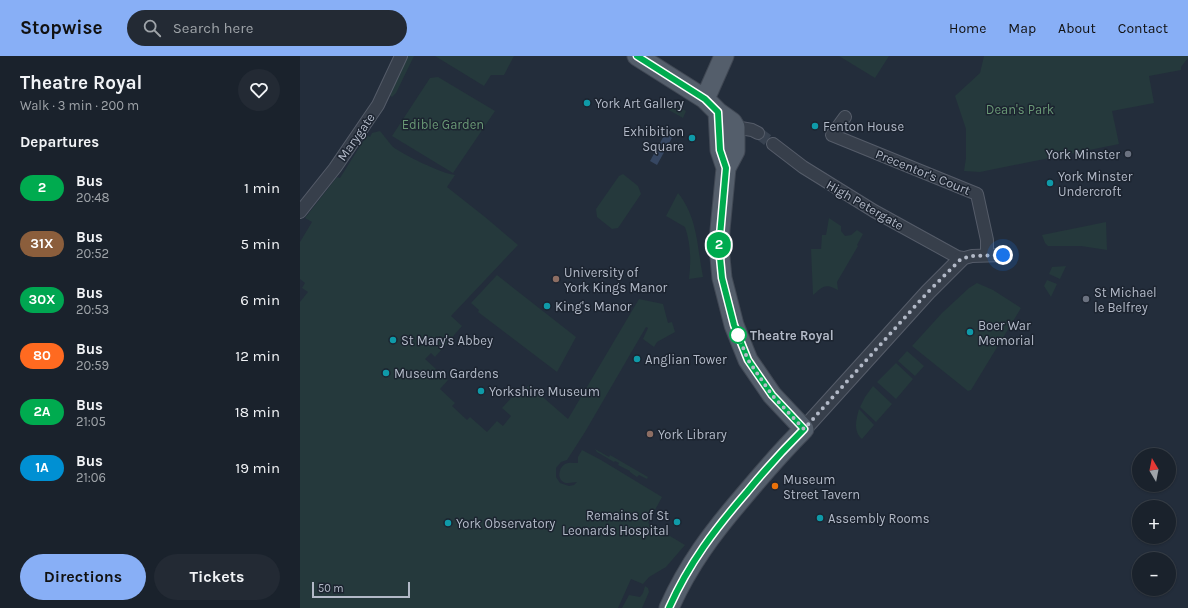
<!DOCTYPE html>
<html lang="en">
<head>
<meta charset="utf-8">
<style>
	:root { --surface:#1a222c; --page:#232a34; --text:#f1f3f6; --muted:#9fa4a9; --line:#383f48; --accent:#88aff6 }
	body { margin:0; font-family:Karla,sans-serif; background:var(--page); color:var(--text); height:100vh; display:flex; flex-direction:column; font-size:15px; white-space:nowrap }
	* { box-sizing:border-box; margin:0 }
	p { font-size:13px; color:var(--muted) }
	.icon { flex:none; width:22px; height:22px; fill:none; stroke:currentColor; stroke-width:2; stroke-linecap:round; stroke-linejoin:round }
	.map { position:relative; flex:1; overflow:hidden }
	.side { display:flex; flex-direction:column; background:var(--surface); width:300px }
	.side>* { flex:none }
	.badge { padding:0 8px; border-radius:13px; font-size:14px; line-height:26px }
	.needle { width:26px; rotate:350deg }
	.fabs { position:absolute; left:832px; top:392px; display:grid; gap:8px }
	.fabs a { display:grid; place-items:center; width:44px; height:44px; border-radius:50%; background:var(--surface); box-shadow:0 1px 3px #0004,0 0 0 1px var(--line); font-size:20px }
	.scale { position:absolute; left:12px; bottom:10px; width:98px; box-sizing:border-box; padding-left:4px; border:2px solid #b2b9c7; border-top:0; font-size:11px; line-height:14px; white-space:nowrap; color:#b2b9c7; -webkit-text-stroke:3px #1c2430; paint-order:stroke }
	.you { position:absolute; width:20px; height:20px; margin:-10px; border:3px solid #fff; border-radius:50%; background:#1a73e8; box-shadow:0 0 0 6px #1a73e833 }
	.map>.badge { position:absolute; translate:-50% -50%; box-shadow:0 0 0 2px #fff }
	h2 { padding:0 20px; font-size:15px; line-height:36px }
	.round { display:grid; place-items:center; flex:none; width:42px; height:42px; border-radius:21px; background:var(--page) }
	.summary { display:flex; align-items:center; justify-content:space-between; height:68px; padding:0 20px }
	h1 { font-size:19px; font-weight:700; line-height:30px }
	.cta { display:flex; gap:8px; margin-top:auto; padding:8px 20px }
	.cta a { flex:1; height:46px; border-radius:24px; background:var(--accent); color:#111; font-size:16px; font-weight:700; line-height:46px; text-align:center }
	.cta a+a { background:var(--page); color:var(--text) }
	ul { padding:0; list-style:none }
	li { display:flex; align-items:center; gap:12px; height:56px; padding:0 20px }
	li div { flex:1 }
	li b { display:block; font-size:15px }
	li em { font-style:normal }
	li .badge { min-width:44px; font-weight:700; text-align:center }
	header { display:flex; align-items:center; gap:24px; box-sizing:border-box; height:56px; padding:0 20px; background:var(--accent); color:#111 }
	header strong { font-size:19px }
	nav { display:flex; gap:22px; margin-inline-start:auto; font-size:14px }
	.search { width:280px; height:36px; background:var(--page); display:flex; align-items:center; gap:10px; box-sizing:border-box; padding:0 14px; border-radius:22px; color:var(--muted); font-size:15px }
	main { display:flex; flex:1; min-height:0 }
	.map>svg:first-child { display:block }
</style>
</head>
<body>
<header>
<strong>Stopwise</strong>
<div class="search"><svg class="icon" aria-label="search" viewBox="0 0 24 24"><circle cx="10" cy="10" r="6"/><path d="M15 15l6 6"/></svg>Search here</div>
<nav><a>Home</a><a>Map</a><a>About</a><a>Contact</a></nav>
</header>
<main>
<section class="side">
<div class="summary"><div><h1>Theatre Royal</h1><p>Walk · 3 min · 200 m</p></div><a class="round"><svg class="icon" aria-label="heart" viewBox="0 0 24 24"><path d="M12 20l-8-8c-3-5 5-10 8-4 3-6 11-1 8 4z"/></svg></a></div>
<h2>Departures</h2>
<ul>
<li><span class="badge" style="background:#00ab4f;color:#fff">2</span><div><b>Bus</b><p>20:48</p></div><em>1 min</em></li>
<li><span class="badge" style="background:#8b5e3c;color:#fff">31X</span><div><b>Bus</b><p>20:52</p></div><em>5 min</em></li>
<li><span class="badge" style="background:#00a651;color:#fff">30X</span><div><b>Bus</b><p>20:53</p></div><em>6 min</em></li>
<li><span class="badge" style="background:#ff6a20;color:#fff">80</span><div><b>Bus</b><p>20:59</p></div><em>12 min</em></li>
<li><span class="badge" style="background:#00ab4f;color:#fff">2A</span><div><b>Bus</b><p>21:05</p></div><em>18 min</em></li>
<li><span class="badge" style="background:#0090d3;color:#fff">1A</span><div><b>Bus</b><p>21:06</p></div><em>19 min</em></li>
</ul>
<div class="cta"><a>Directions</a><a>Tickets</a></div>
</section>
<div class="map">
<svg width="888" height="552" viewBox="0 0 888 552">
	<rect width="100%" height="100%" fill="#232d3b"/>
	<path fill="#25393c" d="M107,0H114L96,37L92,41L89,39Z
		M135,0H214L204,19H191L184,30Z
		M539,0H589L575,22Z
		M684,0H888V2L881,11V14L849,20L854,47L812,55L819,88L680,116L664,115L666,102V73L655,40L680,17Z
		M138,21L195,55L153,117L92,80L130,22Z
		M371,47L386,55L383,62L367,53Z
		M80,75C84,80 88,85 92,90C101,98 143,118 155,119L147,131L185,161L218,189L151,260L162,270L135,301L131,297L125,303L148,324L140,333L155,347L152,350L167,364L170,361L187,376L197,365L203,370L211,360L202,352L214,339L218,342L229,329L268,363L339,243L363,248L368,267L372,266L375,276L357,286L354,291L343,283L348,272L346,271L285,376L267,404L261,406L256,412V421L260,427L269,430L274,429L277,426C275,426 271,427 268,427C257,427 257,413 265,408C269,406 273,407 278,407V401L282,394L301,404L362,441L348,467L385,489L366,511L349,521L343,528L331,523L318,552H0V246L8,236L2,232L5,227L0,223V186L12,166L5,162L37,121L40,122L67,79L70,81L72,77Z
		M323,118L338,130L341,138L318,172L312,173L297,161L296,153L319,120Z
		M378,137C398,162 397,191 403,221L389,223C391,206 391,188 385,171L366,160Z
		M529,162L541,170V175L545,180L551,179L557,174L563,178L557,189L558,190L537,226L538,234C526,227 523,230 513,239L511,193H521L522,179H526Z
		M806,166L807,194L781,190H748L745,187L742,179Z
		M766,210L760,223L749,218L752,211Z
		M197,219L276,281L257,316L178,256L179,254L171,247Z
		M747,224L757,228L751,241L744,230Z
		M677,227L693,234L721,252L671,334L668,335L612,290L642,257L669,232Z
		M607,295L624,310L615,320L598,305Z
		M596,307L613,323L596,343L577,326Z
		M573,330L592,348L576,366L560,351L565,341Z
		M559,353L574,369L562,383C553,375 556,364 559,353Z
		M295,393L309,401L310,399L348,421L347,423L339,419L337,421L330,416V415L318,409L319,407L315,405L314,406L297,396Z
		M345,530L348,532L349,536L342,552H322L329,539L340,541L343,537Z"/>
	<path fill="#364762" d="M366,76L373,80L357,109L350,105Z"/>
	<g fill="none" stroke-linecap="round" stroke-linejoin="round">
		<path stroke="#384250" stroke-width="12" stroke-dasharray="12 6" stroke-linecap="butt" d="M458,77L473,88"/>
		<defs>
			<path id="minor" d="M545,61L532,79L677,138L687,184V199
				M435,71L452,74L458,77
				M473,88L503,111L574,155L661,203L672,200L703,199
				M0,156L35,112L78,49L101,0"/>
			<path id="tertiary" d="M504,373L628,236L661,203"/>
			<path id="primary" d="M337,0L405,43L418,56L432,66L435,71V95L426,112L420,174L419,191L422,222L434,269L448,304L472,339L504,373C482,395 463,417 443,441C413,476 388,509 369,552
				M405,43L424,0
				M418,56L420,94L426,112"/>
		</defs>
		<use href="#minor" stroke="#555c69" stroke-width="14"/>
		<use href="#tertiary" stroke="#555c69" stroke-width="17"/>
		<use href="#primary" stroke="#404854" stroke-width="21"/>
		<use href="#minor" stroke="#373f4b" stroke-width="12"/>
		<use href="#tertiary" stroke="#373f4b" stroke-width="15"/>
		<use href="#primary" stroke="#545e6b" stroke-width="19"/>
	</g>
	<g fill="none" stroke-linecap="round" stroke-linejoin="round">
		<defs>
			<path id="line" d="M337,0L405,43L418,56L420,94L426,112L419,191L422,222L434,269L448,304L472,339L504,373C484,393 465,414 447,436C415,473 389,507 369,552"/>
		</defs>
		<use href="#line" stroke="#fff" stroke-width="9"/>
		<use href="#line" stroke="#00ab4f" stroke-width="6"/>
		<path stroke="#b2b9c7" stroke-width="4" stroke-dasharray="0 7.2" d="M438,279L448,304L472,339L504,373L628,236L661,203L672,200L703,199"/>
	</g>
	<g fill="#0f9aa8" stroke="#1c2430" stroke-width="1.5">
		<circle cx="287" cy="47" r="4"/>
		<circle cx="515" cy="70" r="4"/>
		<circle cx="392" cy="82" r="4"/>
		<circle cx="750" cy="127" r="4"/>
		<circle cx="247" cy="250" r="4"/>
		<circle cx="670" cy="276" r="4"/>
		<circle cx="93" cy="284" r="4"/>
		<circle cx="337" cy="303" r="4"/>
		<circle cx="86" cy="317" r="4"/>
		<circle cx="181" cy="335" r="4"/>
		<circle cx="520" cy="462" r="4"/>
		<circle cx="377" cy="466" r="4"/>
		<circle cx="148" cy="467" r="4"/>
	</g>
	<g fill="#6b7280" stroke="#1c2430" stroke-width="1.5">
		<circle cx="828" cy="98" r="4"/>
		<circle cx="786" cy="243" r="4"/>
	</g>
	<g fill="#8d6e63" stroke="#1c2430" stroke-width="1.5">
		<circle cx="256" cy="223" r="4"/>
		<circle cx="350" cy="378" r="4"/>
	</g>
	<circle fill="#fff" stroke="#00ab4f" stroke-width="2" cx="438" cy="279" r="8"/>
	<circle fill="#e8710a" stroke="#1c2430" stroke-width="1.5" cx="475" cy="430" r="4"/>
	<g text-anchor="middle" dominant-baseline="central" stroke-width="3" stroke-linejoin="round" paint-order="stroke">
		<g font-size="13" fill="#b2b9c7" stroke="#1c2430" text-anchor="start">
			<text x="295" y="47">York Art Gallery</text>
			<text x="523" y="70">Fenton House</text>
			<text x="384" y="75" text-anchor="end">Exhibition<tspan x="384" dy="15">Square</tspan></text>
			<text x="820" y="98" text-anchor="end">York Minster</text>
			<text x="758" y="120">York Minster<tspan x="758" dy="15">Undercroft</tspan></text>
			<text x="264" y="216">University of<tspan x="264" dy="15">York Kings Manor</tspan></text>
			<text x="794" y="236">St Michael<tspan x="794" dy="15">le Belfrey</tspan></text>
			<text x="255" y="250">King's Manor</text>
			<text x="678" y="269">Boer War<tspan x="678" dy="15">Memorial</tspan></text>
			<text x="101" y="284">St Mary's Abbey</text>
			<text x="345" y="303">Anglian Tower</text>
			<text x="94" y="317">Museum Gardens</text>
			<text x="189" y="335">Yorkshire Museum</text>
			<text x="358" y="378">York Library</text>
			<text x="483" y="423">Museum<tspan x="483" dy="15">Street Tavern</tspan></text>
			<text x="369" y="459" text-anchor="end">Remains of St<tspan x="369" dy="15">Leonards Hospital</tspan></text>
			<text x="528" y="462">Assembly Rooms</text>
			<text x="156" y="467">York Observatory</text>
		</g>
		<g font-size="13" fill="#699875" stroke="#1c2430">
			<text x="720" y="53">Dean's Park</text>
			<text x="143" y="68">Edible Garden</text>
		</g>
		<g font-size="13" fill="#b2b9c7" stroke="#1c2430">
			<text transform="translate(56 81) rotate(-55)">Marygate</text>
			<text transform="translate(623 116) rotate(22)">Precentor's Court</text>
			<text transform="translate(565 149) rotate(30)">High Petergate</text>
		</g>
		<g font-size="13" font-weight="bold" fill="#b2b9c7" stroke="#1c2430" text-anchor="start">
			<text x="450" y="279">Theatre Royal</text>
		</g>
	</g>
</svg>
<div class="fabs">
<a><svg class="needle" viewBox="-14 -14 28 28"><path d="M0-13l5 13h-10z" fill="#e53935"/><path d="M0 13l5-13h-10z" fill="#9fa4a9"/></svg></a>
<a>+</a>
<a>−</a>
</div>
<div class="scale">50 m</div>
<div class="you" style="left:703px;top:199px"></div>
<b class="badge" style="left:419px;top:189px;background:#00ab4f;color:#fff">2</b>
</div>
</main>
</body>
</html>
